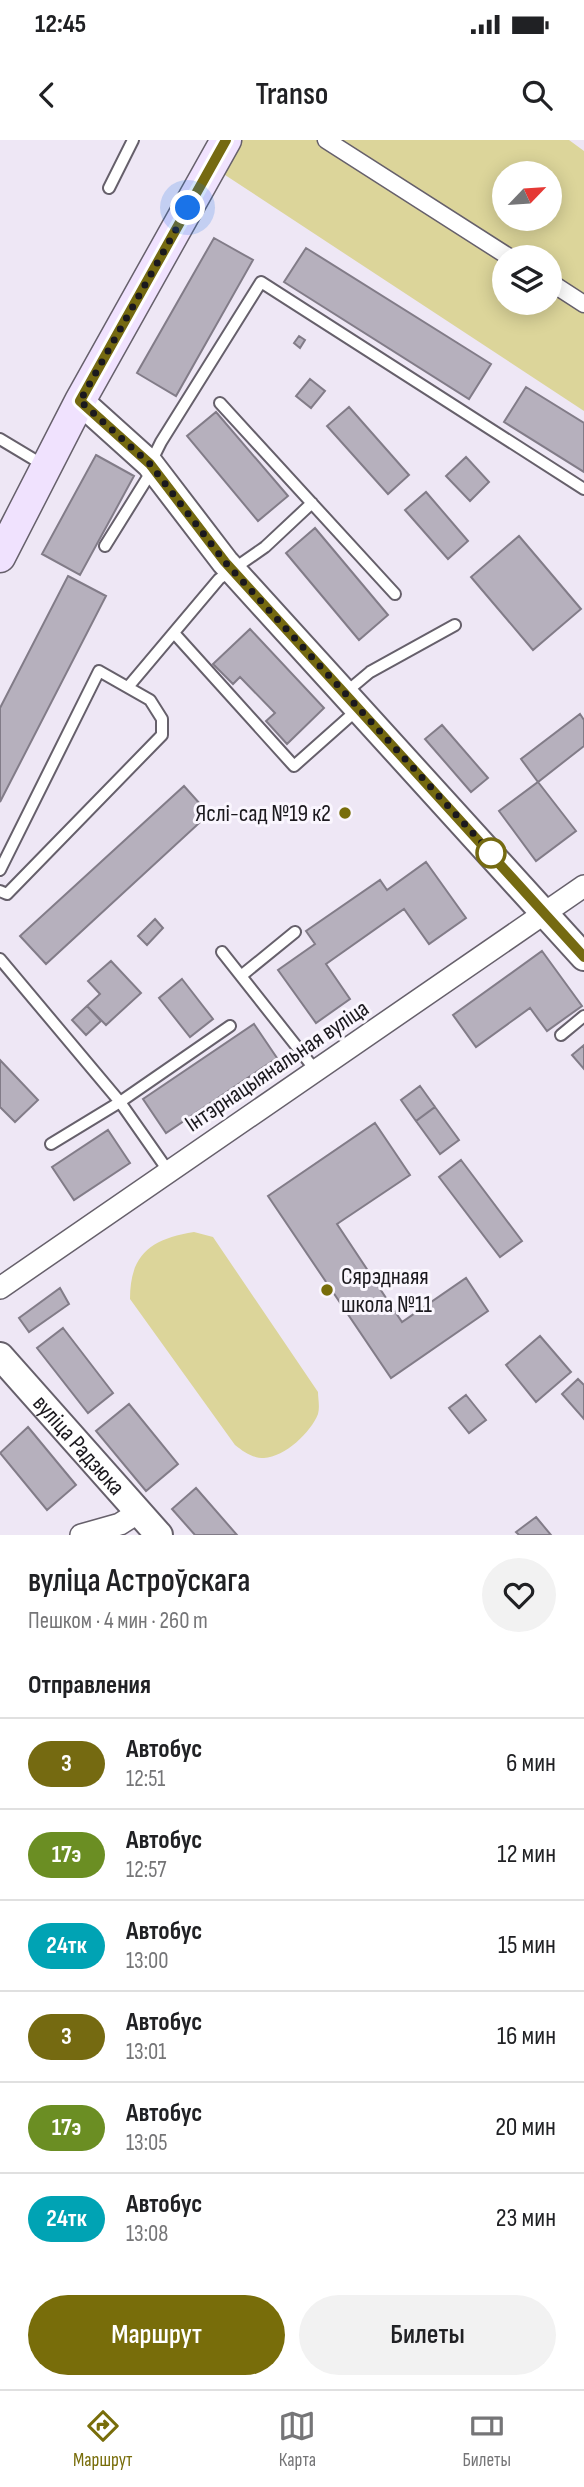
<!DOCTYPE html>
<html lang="ru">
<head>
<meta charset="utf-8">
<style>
	:root { --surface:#fff; --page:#f2f2f2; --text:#202124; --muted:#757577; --line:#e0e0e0; --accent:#786d0a }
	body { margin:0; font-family:"Sofia Sans Condensed",sans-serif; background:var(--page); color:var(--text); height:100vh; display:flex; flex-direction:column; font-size:26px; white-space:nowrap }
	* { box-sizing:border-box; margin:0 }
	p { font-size:23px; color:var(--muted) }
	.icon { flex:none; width:38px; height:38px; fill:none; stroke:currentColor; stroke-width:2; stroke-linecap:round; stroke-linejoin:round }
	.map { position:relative; height:1395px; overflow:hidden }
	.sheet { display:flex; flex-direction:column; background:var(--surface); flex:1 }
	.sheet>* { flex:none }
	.badge { padding:0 14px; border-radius:23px; font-size:24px; line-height:46px }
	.needle { width:46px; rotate:65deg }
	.buttons { position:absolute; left:492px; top:21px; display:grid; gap:14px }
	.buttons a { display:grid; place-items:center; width:70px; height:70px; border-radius:50%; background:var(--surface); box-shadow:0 4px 18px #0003; font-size:35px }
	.you { position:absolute; width:35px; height:35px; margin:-18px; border:5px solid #fff; border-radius:50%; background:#1a73e8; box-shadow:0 0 0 10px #1a73e833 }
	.map>.badge { position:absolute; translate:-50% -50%; box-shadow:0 0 0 4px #fff }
	h2 { padding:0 28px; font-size:26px; line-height:63px }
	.round { display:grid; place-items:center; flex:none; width:74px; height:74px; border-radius:37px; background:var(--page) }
	.head { display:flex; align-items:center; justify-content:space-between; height:119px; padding:0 28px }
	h1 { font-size:33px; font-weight:600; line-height:52px }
	.primary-button { display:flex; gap:14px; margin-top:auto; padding:14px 28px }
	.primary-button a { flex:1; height:80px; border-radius:42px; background:var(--accent); color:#fff; font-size:28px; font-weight:600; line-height:80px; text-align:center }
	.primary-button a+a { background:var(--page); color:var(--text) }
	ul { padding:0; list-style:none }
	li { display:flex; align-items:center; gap:21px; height:91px; padding:0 28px; border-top:2px solid var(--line) }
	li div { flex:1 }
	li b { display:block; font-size:26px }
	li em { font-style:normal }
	li .badge { min-width:77px; font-weight:700; text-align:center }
	.status { display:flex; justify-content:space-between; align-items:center; height:49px; padding:0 35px; background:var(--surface); direction:ltr }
	.status svg { height:19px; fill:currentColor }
	header { display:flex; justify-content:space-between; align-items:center; height:91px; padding:0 28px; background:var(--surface); font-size:32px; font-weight:600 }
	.dock { display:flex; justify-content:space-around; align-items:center; height:98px; border-top:2px solid var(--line); background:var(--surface); font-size:19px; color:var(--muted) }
	.dock a { display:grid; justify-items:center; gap:4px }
	.dock .on { color:var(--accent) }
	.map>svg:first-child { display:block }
</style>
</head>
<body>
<div class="status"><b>12:45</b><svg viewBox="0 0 49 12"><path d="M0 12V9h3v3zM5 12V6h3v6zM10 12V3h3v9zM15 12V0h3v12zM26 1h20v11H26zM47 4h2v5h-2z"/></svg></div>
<header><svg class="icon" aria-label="back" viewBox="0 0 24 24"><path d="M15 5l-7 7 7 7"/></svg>Transo<svg class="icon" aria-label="search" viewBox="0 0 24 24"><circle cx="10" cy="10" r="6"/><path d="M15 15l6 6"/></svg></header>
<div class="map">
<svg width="584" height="1395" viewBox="0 0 584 1395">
	<rect width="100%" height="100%" fill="#eee7f5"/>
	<path fill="#dcd59a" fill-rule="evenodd" d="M240,0H569L584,11V271L222,33ZM504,33H550V79H504ZM504,117H550V163H504Z
		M194,1092L213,1097L318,1252C318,1258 320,1267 318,1274C311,1292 285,1317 264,1318C252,1318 244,1312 235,1305L130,1159C130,1114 151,1099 194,1092Z"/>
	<path fill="#b6b0bd" stroke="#827c88" stroke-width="2" d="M214,98L253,120L176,256L137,233Z
		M306,108L491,224L469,259L284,142Z
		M299,196L305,200L300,208L294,203Z
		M310,239L325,251L311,268L296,256Z
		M526,247L584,283V332L504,282Z
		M349,267L409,335L388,354L327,286Z
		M216,272L288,356L258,381L187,296Z
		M96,315L134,336L80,435L42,414Z
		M466,317L489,342L470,361L446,336Z
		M426,352L468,401L448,419L405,370Z
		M315,388L388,475L359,500L286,413Z
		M519,396L581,469L533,510L471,437Z
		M68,436L106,456L0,662V568Z
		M250,489L324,568L287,604L266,581L275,573L240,537L233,544L213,524Z
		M580,574L584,580V606L538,642L521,619Z
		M442,585L488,638L471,652L425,599Z
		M538,642L576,691L536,721L499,671Z
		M184,646L209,674L46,824L20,796Z
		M426,722L466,778L429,804L404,769L326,824L350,859L316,883L278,830L315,804L306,791L380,740L387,750Z
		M155,779L163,788L147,805L138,796Z
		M542,811L582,866L547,891L530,868L476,907L453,875Z
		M111,821L141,853L106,885L87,866L100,854L88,841Z
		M182,839L213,879L190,897L159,858Z
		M87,866L101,881L86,895L72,880Z
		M254,884L277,918L166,993L143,959Z
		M584,905V929L572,915Z
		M0,920L38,960L15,982L0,967Z
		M0,920L38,960L15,982L0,967Z
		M420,946L435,967L416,981L401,960Z
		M435,967L459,1000L440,1014L416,981Z
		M375,983L410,1035L337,1084L402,1182L466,1138L488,1171L391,1238L268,1056Z
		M108,990L130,1023L74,1060L52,1027Z
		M461,1020L522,1101L500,1117L439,1037Z
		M60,1148L69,1164L29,1192L19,1178Z
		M63,1188L113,1253L88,1273L37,1208Z
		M540,1196L571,1232L536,1262L506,1225Z
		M578,1239L584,1245V1279L562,1254Z
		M466,1255L486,1280L469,1293L449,1268Z
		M129,1264L178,1324L146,1351L96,1291Z
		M28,1287L76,1345L47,1370L0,1313Z
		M196,1348L237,1395H195L172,1369Z
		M536,1377L551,1395H519L516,1392Z"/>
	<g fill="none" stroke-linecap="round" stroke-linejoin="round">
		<defs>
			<path id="service" d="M109,48L133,0
				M220,263L395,454
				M0,299L45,326
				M105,406L148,337L150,324L161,302L261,142L584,349
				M174,493L294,626L357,570
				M128,547L219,439L265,407L312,363
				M345,553L370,532L455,485
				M0,730L99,531L150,560L162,579V595L7,754L0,751
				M222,812L316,931
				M0,819L120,962L169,1032
				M241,836L295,792
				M561,895L584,876
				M51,1004L120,962L230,886"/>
			<path id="pedestrian" d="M326,0L509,117
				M550,142L584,164"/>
			<path id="minor" d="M0,1148L584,746
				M81,1395L120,1384L139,1372"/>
			<g id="tertiary">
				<path d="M80,261L150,324L225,422L584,817"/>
				<path id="s1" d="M0,1216L159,1395"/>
			</g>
			<path id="secondary" d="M0,417L80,261L226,0"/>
		</defs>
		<use href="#service" stroke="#66606b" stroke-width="14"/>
		<use href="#pedestrian" stroke="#66606b" stroke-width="19"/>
		<use href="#minor" stroke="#66606b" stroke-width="24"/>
		<use href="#tertiary" stroke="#66606b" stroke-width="30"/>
		<use href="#secondary" stroke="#66606b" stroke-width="33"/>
		<use href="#service" stroke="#fff" stroke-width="10"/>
		<use href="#pedestrian" stroke="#fff" stroke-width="16"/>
		<use href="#minor" stroke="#fff" stroke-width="21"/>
		<use href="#tertiary" stroke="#fff" stroke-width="26"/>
		<use href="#secondary" stroke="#f0e2fe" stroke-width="30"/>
	</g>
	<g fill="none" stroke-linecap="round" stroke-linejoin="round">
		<defs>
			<path id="line" d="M226,0L80,261L150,324L225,422L584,817"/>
		</defs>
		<use href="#line" stroke="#fff" stroke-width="16"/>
		<use href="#line" stroke="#756a11" stroke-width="10"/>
		<path stroke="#1b191e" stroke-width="7" stroke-dasharray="0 12.6" d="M188,68L80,261L150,324L225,422L491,713"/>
	</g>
	<g fill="#786d0a" stroke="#faf6fe" stroke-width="2.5">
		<circle cx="345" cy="673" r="7"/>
		<circle cx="327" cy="1150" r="7"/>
	</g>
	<circle fill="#fff" stroke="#756a11" stroke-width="3.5" cx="491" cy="713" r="14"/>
	<g text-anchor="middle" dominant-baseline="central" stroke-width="6" stroke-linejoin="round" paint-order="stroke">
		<g font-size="24" fill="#1b191e" stroke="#faf6fe" text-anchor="end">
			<text x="331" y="673">Яслі-сад №19 к2</text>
			<text x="341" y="1136" text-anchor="start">Сярэднаяя<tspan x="341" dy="28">школа №11</tspan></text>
		</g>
		<g font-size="24" fill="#1b191e" stroke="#faf6fe">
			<text transform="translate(277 926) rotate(-34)">Інтэрнацыянальная вуліца</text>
			<text stroke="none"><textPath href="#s1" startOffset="119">вуліца Радзюка</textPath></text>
		</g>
	</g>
</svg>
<div class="buttons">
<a><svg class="needle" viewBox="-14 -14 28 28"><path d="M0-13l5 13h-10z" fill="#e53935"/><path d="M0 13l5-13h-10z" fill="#757577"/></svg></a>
<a><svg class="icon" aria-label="layers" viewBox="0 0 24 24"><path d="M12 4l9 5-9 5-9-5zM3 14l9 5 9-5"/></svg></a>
</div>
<div class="you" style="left:188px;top:68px"></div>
</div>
<section class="sheet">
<div class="head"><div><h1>вуліца Астроўскага</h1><p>Пешком · 4 мин · 260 m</p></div><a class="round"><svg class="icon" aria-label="heart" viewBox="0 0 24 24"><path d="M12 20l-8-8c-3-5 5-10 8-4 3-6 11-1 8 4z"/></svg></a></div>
<h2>Отправления</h2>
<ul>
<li><span class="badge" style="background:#756a11;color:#fff">3</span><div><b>Автобус</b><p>12:51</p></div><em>6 мин</em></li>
<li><span class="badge" style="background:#6b8e23;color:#fff">17э</span><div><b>Автобус</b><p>12:57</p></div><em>12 мин</em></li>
<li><span class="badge" style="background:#00a3b4;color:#fff">24тк</span><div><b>Автобус</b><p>13:00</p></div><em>15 мин</em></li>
<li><span class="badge" style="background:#756a11;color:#fff">3</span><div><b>Автобус</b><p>13:01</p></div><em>16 мин</em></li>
<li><span class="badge" style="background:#6b8e23;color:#fff">17э</span><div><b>Автобус</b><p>13:05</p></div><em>20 мин</em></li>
<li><span class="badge" style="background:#00a3b4;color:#fff">24тк</span><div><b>Автобус</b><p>13:08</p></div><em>23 мин</em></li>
</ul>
<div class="primary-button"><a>Маршрут</a><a>Билеты</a></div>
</section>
<nav class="dock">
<a class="on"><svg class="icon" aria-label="directions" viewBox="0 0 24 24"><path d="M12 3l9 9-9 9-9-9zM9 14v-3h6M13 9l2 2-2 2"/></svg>Маршрут</a>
<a><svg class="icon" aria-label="map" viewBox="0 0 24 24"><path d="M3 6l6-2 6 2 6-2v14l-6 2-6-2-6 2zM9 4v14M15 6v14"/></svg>Карта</a>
<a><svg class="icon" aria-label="tickets" viewBox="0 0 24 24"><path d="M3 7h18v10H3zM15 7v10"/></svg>Билеты</a>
</nav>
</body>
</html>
